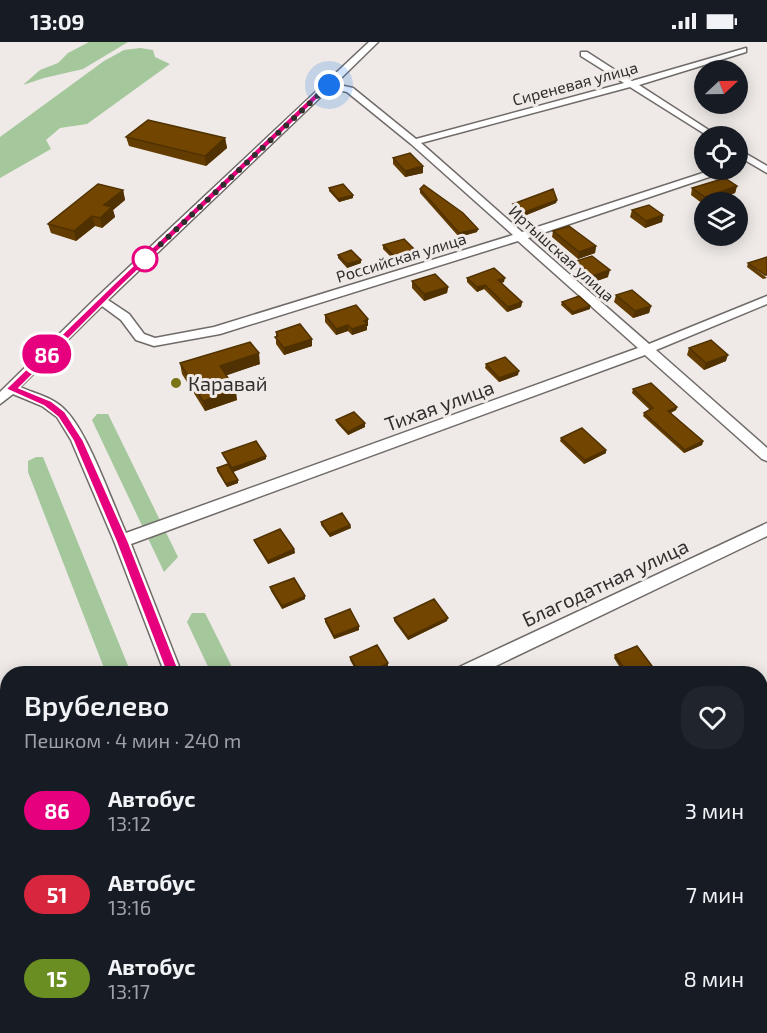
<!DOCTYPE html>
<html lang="ru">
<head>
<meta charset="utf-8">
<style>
	:root { --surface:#171b24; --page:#20242c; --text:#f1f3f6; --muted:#9ea1a6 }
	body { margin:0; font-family:"Exo 2",sans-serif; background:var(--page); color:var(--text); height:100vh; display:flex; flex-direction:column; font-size:22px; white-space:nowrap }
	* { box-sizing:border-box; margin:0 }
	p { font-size:20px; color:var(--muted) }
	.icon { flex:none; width:33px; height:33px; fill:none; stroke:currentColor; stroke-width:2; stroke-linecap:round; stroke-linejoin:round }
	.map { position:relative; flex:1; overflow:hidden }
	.panel { position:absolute; left:0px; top:624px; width:768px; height:368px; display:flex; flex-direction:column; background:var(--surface); border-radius:24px 24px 0 0; box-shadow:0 3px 15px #0003 }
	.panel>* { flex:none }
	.badge { padding:0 12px; border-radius:20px; font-size:21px; line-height:39px }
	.needle { width:39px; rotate:68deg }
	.fabs { position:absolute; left:694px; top:18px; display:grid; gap:12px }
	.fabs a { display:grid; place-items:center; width:54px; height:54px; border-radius:50%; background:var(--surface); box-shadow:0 3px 15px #0003; font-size:30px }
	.you { position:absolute; width:30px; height:30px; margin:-15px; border:4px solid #fff; border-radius:50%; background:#1a73e8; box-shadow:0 0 0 9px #1a73e833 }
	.map>.badge { position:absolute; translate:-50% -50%; box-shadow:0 0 0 3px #fff }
	.round { display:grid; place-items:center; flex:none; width:63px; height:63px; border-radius:24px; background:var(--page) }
	.overview { display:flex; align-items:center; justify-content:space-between; height:102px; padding:0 24px }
	h1 { font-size:28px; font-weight:600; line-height:45px }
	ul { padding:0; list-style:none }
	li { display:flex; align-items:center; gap:18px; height:84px; padding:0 24px }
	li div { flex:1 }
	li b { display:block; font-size:22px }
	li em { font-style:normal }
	li .badge { min-width:66px; font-weight:700; text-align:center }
	.status { display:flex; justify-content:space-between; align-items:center; height:42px; padding:0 30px; background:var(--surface); direction:ltr }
	.status svg { height:16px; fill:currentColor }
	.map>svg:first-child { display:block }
</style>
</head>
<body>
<div class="status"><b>13:09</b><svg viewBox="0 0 49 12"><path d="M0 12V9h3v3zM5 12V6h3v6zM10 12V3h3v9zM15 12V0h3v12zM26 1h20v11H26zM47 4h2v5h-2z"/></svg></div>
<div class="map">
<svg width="767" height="991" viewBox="0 0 767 991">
	<rect width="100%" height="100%" fill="#efeae7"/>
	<path fill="#a4c79c" d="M89,0H128L83,27L44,36L23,43L40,28L58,21L68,11Z
		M140,6L153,8L155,15L170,22L87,82L60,86L46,98L51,107L0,136V95L104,19L124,8Z
		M97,372H108L178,515L164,530L92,378Z
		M36,415H43L131,631H106L28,430V419Z
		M192,571H205L235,631H211L187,580Z"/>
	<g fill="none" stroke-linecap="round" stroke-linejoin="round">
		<defs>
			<path id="minor" d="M369,0H378L335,42L353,46L416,97L624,41L581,14V10H587L632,39L746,6V10L639,43L718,94H708L630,45L421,101L522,190L712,128H725L724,130L528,196L649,302L767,254V262L656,308L767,406V419L762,417L645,313L131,502L182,632H165L114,499L71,398L57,375L42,364L13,352L0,362V350L97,255ZM330,46L347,50L411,102L513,193L214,285L155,296L144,292L129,272L108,258ZM518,199L638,306L126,491C112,460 88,391 66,369C55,356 36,352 20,345L102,264L121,278L136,298L154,304L220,292Z
				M738,107L767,124V131L738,114Z
				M767,481V494L479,632H453L455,627Z
				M767,872V893L760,896V875Z
				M307,984H329L332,991H310Z
				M589,984H619L616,991H586Z"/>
		</defs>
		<use href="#minor" stroke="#706b68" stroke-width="3"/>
		<use href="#minor" fill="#fff" fill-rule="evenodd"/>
	</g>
	<path fill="#623c01" d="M126,95L225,96L227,106L206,124L129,104Z
		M393,116L423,131L405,135L393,122Z
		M737,144L735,151L703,162L691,153L692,146Z
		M329,146L353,156L339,160L329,149Z
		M420,147L478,187L477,190L459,195L420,151Z
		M123,148L125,158L113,168L115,175L102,186L95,184L76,199L51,191L48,182Z
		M557,158L556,161L524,174L513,166V162Z
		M632,168L663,173L662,180L645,186L630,175Z
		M553,189L596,204L595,211L578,217L552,195Z
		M383,203L415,208V211L394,218L383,207Z
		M338,213L361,221L347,226L338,216Z
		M576,219L608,235L591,241L574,226Z
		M748,221L767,236L763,237L747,225Z
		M467,236L504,240L501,241L522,260L521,265L507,270L484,247L477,250L467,240Z
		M412,239L448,245L447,251L424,259L412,246Z
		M616,253L651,264L649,271L633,276L614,260Z
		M562,260L590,267L572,273L561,263Z
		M325,273L368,277V284H367V288L352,293L348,289L336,293L325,280Z
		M276,290L312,297V304L284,313L276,302Z
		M689,306L726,319L704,328L687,313Z
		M180,321L260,322L226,333L237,358L205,369L182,332Z
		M486,322L518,333L499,340L485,326Z
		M633,347L677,365L676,368L671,371L703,399L702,403L684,411L643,374L644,371L650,368L632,351Z
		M336,378L365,385L348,393L337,381Z
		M561,396L606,408V411L584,422L560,399Z
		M222,411L266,414V417L233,430L238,441L227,445L217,429V426L228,422L223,414Z
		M321,480L350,483L351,486L330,495L321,483Z
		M254,498L294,507L295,511L268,522L255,501Z
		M270,545L305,554V557L282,567L271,549Z
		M394,576L447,579L408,598L394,579Z
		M325,577L359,584V588L334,597L325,580Z
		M615,613L655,628L654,631L624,632L614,616Z
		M350,615L388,625L373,632H358L350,618Z
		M760,766L767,818L763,820L760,817Z"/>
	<path fill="#503101" d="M225,96L227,106L206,124L205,114Z
		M423,124V131L405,135V129Z
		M737,144L735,151L703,162L705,155Z
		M123,148L125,158L113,168L115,175L102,186L100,176L104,163Z
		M353,153V156L339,160L338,157Z
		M557,158L556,161L524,174L525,170Z
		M663,173L662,180L645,186L646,179Z
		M92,174L95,184L76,199L74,189Z
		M478,187L477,190L459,195V191Z
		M596,204L595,211L578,217L579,210Z
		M415,208V211L394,218V214Z
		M361,218V221L347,226V222Z
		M610,228L608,235L591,241L592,234Z
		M505,236L504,240L498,242V238Z
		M485,243L484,247L477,250V245Z
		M448,245L447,251L424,259V252Z
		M522,260L521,265L507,270L508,265Z
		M590,264V267L572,273L573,270Z
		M651,264L649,271L633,276L635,269Z
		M368,277V284H367V288L352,293V287L364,279Z
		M348,283V289L336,293V287Z
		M312,297V304L284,313V306Z
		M259,311L260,322L222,335L220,324Z
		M728,313L726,319L704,328L706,321Z
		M519,329L518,333L499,340V336Z
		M236,348L237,358L205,369L203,359Z
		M677,365L676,368L667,372L668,369Z
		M365,381V385L348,393V390Z
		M703,399L702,403L684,411L685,408Z
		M606,408V411L584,422L585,418Z
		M266,414V417L233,430L232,426Z
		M238,438V441L227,445L226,442Z
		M350,483L351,486L330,495L329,492Z
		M294,507L295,511L268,522V519Z
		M305,554V557L282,567V564Z
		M448,576L447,579L408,598V595Z
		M359,584V588L334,597V594Z
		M388,621V625L373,632H366Z
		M5,958L8,960V979L0,983V960Z
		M74,984H85L87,991H76Z"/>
	<path fill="#724601" stroke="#503101" stroke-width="1.5" d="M148,78L225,96L205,114L126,95Z
		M410,111L423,124L405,129L393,116Z
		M725,136L737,144L705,155L692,146Z
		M98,142L123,148L104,163L112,165L100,176L92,174L74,189L48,182Z
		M343,142L353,153L338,157L329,146Z
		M424,143L463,171L478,187L459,191L420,147Z
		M553,147L557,158L525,170L513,162Z
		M649,163L663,173L646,179L632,168Z
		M569,184L596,204L579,210L553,189Z
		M404,197L415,208L394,214L383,203Z
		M351,208L361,218L347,222L338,213Z
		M592,214L610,228L592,234L576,219Z
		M767,215V233H765L748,221Z
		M494,226L505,236L498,238L522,260L508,265L485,243L477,245L467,236Z
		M435,232L448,245L424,252L412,239Z
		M632,248L651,264L635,269L616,253Z
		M579,254L590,264L573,270L562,260Z
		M356,263L368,277L364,279L367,282L352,287L348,283L336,287L325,273Z
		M300,282L312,297L284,306L275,295L278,294L276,290Z
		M711,298L728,313L706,321L689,306Z
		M250,300L259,311L220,324L236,348L203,359L180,321Z
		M505,315L519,329L499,336L486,322Z
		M651,341L677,365L668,369L703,399L685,408L644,371L653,366L633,347Z
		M354,370L365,381L348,390L336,378Z
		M582,386L606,408L585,418L561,396Z
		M256,399L266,414L232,426L222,411Z
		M228,422L238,438L226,442L217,426Z
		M342,471L350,483L329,492L321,480Z
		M280,487L294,507L268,519L254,498Z
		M294,536L305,554L282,564L270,545Z
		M434,557L448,576L408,595L394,576Z
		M350,567L359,584L334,594L325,577Z
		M377,603L388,621L366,632H360L350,615Z
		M637,604L655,628L647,632H628L615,613Z
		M760,766L767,774V816L765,817L760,812Z
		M8,918V967L5,958L0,960V922Z
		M12,984H74L76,991H13Z"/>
	<path fill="#e6007e" stroke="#fff" stroke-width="1.5" d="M326,41L332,43L120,245L19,346L51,359L65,370L83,398L128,499L180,632L174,637L167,632L116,499L73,398L58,375L44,364L6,347L114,242Z"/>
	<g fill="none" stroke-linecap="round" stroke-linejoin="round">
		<path stroke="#312f2e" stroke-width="6" stroke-dasharray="0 10.8" d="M145,217L329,43"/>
	</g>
	<circle fill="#fff" stroke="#e6007e" stroke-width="3" cx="145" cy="217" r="12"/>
	<circle fill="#7a7417" stroke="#efeae7" stroke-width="2" cx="176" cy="341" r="6"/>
	<g text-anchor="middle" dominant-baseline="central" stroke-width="6" stroke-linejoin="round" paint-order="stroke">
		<g font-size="16" fill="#312f2e" stroke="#efeae7">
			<text transform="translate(575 41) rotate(-15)">Сиреневая улица</text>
			<text transform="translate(562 211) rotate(42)">Иртышская улица</text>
			<text transform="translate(401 215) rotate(-17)">Российская улица</text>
		</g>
		<g font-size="20" fill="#312f2e" stroke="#efeae7" text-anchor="start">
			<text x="188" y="341">Каравай</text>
		</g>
		<g font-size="20" fill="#312f2e" stroke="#efeae7">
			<text transform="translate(439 363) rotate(-20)">Тихая улица</text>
			<text transform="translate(605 540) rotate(-25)">Благодатная улица</text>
		</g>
	</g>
</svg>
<div class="fabs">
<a><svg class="needle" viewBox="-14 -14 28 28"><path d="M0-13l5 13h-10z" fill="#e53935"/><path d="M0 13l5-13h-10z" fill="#9ea1a6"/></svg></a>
<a><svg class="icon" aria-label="locate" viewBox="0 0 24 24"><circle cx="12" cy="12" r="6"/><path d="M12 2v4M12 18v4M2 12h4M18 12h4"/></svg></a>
<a><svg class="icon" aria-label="layers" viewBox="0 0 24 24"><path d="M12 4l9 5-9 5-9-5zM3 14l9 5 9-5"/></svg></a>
</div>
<div class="you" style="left:329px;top:43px"></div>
<b class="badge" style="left:47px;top:312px;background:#e6007e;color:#fff">86</b>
<section class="panel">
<div class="overview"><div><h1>Врубелево</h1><p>Пешком · 4 мин · 240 m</p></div><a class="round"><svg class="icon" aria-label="heart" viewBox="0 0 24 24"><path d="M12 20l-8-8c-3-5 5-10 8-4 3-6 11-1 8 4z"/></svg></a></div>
<ul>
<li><span class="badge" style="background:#e6007e;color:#fff">86</span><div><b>Автобус</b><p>13:12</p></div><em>3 мин</em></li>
<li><span class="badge" style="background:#d7263d;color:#fff">51</span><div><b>Автобус</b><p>13:16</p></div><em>7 мин</em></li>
<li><span class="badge" style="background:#6b8e23;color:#fff">15</span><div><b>Автобус</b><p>13:17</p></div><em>8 мин</em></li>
</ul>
</section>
</div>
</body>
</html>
